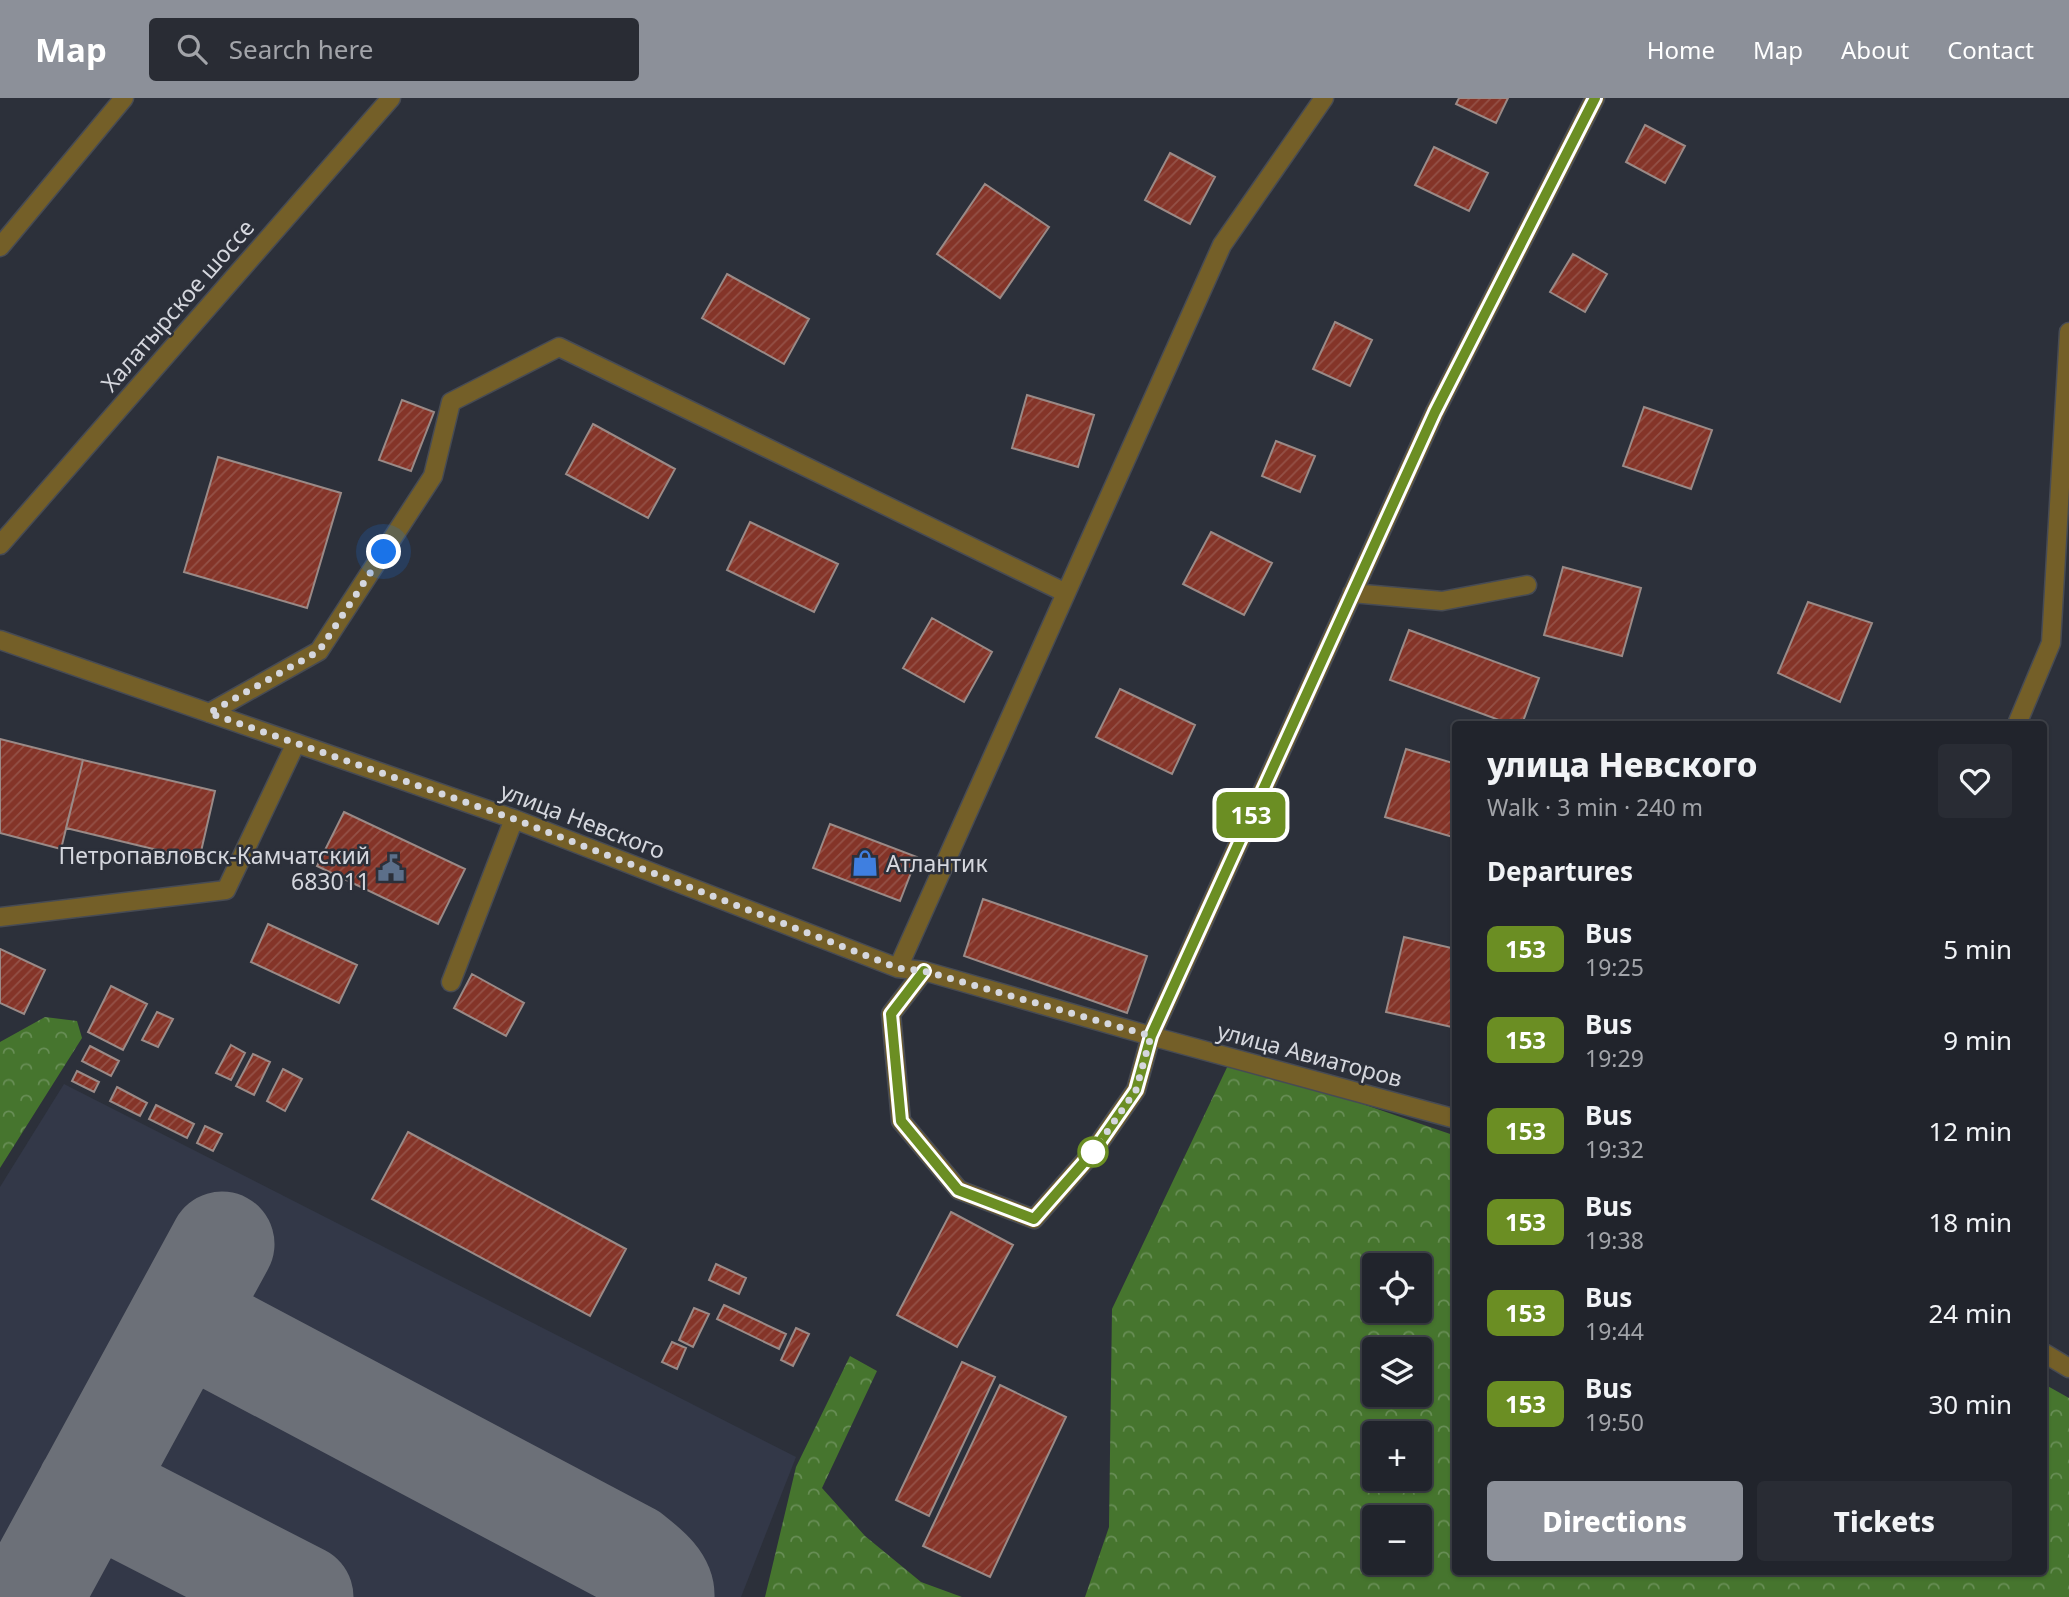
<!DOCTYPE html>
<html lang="en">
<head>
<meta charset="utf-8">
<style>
	:root { --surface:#21242c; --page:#292c34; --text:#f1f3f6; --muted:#a2a4a9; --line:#3e4148; --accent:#8c9099 }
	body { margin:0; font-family:"Noto Sans",sans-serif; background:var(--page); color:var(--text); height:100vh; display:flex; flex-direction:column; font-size:26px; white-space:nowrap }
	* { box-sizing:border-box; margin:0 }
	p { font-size:23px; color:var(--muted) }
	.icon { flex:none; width:38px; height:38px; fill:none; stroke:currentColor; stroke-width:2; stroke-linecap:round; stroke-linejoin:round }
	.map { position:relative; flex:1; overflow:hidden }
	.panel { position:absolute; left:1452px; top:623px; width:595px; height:854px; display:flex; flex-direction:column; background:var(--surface); border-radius:7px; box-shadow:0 2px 5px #0004,0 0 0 2px var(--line) }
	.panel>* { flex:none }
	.badge { padding:0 14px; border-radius:10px; font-size:24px; line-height:46px }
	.controls { position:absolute; left:1362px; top:1155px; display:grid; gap:14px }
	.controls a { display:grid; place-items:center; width:70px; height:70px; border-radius:7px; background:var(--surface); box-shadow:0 2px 5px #0004,0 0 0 2px var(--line); font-size:35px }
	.you { position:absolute; width:35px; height:35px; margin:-18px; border:5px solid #fff; border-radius:50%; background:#1a73e8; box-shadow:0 0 0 10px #1a73e833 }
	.map>.badge { position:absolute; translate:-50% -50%; box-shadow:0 0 0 4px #fff }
	h2 { padding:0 35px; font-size:26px; line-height:63px }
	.round { display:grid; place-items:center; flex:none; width:74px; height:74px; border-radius:7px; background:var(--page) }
	.summary { display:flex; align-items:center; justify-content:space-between; height:119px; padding:0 35px }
	h1 { font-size:33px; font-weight:800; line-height:52px }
	.primary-button { display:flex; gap:14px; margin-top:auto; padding:14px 35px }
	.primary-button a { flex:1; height:80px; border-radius:7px; background:var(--accent); color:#fff; font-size:28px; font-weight:800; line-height:80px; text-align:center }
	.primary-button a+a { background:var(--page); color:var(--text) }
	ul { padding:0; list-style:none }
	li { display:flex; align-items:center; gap:21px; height:91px; padding:0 35px }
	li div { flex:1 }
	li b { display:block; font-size:26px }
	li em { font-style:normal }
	li .badge { min-width:77px; font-weight:700; text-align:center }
	header { display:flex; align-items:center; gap:42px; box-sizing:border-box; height:98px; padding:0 35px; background:var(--accent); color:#fff }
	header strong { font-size:33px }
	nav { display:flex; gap:38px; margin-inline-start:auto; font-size:24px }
	.search { width:490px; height:63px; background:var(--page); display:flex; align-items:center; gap:18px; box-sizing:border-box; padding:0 24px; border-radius:7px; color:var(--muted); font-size:26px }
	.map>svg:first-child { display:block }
</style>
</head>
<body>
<header>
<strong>Map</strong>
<div class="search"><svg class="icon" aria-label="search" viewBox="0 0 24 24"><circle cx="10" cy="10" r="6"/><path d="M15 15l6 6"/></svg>Search here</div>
<nav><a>Home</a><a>Map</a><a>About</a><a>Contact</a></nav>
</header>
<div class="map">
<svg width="2069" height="1499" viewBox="0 0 2069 1499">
	<defs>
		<pattern id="forest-crowns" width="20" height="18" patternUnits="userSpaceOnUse" patternTransform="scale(1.75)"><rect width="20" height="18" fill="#46752e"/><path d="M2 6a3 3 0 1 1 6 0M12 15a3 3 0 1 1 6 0" fill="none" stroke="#688e56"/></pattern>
		<pattern id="building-hatch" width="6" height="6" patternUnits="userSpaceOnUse" patternTransform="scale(1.75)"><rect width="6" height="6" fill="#843428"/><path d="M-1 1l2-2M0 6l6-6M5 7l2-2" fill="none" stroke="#945147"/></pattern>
	</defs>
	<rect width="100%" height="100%" fill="#2c303a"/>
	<path fill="#333848" d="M64,986L796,1359L741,1499H0V1089Z"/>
	<path fill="url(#forest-crowns)" fill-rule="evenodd" d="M45,919L77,923L82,940L0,1070V944Z
		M1231,961L1456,1038V1474H2044V1286L2069,1300V1499H1085L1109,1429L1112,1211ZM1374,1167H1419V1213H1374ZM1374,1251H1419V1297H1374ZM1374,1335H1419V1381H1374ZM1374,1419H1419V1465H1374Z
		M850,1258L877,1273L822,1390L865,1438L921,1484L962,1499H765L796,1369Z"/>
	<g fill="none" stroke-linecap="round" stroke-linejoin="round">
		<path stroke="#6c7078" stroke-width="105" d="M182,1220L631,1458C643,1468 663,1482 662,1499
			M89,1390L301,1499
			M30,1499L222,1146"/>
	</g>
	<path fill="url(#building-hatch)" stroke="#9a8a87" stroke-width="2" d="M1459,0H1508L1496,25L1456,6Z
		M1645,27L1685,48L1665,85L1626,64Z
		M1434,49L1488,75L1469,113L1415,87Z
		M1170,55L1215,79L1190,126L1145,102Z
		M985,86L1049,129L1000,200L937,156Z
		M1573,156L1607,176L1585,214L1550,194Z
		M727,176L809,221L784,266L702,220Z
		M1335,224L1372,242L1350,288L1313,271Z
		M1027,297L1094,317L1078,369L1012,350Z
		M402,302L434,314L411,373L379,362Z
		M1644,309L1712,332L1691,391L1623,368Z
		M593,326L675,371L648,420L566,376Z
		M1276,343L1315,358L1300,394L1262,378Z
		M218,359L341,395L307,510L184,474Z
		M750,424L838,466L814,514L727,472Z
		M1211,434L1272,465L1244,517L1183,486Z
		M1563,469L1641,490L1622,558L1544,537Z
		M1808,504L1872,525L1840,604L1778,575Z
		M932,520L992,554L964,604L903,570Z
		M1409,532L1539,580L1522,626H1510L1390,582Z
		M1120,591L1195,627L1172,676L1096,639Z
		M0,641L83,662L61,751L0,735Z
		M1406,651L1456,666V740L1385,719Z
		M83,662L215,693L199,762L66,730Z
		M344,714L465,771L438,826L317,768Z
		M830,726L917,759L900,803L813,770Z
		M983,801L1147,858L1127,915L964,858Z
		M268,826L357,867L339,905L251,864Z
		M1404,839L1456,851V930L1386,914Z
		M0,851L45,872L24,916L0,905Z
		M472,876L524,905L506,938L454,910Z
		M111,888L147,906L123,952L88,934Z
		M157,914L173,921L158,949L142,942Z
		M231,947L245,955L231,982L216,975Z
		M90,948L119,963L111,978L82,963Z
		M253,956L270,964L254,997L236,988Z
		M283,971L302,981L285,1013L267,1003Z
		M77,973L99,984L94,994L72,983Z
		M117,989L147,1005L140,1018L110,1003Z
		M156,1007L194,1026L187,1040L149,1021Z
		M205,1028L222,1036L213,1053L197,1045Z
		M408,1034L626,1151L590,1218L372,1101Z
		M951,1114L1013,1147L957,1249L897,1217Z
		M716,1166L746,1180L739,1196L709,1182Z
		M724,1207L786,1236L779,1251L717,1221Z
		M694,1210L709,1216L693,1249L679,1242Z
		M796,1230L809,1236L793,1268L781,1262Z
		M672,1244L686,1250L677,1271L662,1264Z
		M962,1264L995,1279L929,1418L896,1402Z
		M1000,1287L1066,1319L990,1479L923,1448Z"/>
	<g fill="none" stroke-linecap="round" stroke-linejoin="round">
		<defs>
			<path id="minor" d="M0,149L124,0
				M0,447L391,0
				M1352,495L1442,503L1527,487
				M0,542L514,721L898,870L924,873L1151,938L1456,1021
				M209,615L319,553L433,378L451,304L559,249L1066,495
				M2017,626L2051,545L2069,234
				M0,819L226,792L296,645
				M898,870L1222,147L1324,0
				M924,873L891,916L901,1023L959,1092L1034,1121L1093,1054L1136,992L1151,938L1435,314L1595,0
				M451,884L514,721
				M2044,1255L2069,1270"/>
		</defs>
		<use href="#minor" stroke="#474b54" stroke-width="21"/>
		<use href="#minor" stroke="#745f28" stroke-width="18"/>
	</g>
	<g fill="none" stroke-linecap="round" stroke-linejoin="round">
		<defs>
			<path id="line" d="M924,873L891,916L901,1023L958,1092L1034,1121L1093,1054L1136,992L1151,938L1435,314L1595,0"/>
		</defs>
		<use href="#line" stroke="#fff" stroke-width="16"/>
		<use href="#line" stroke="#6b8e23" stroke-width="10"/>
		<path stroke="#d5d7de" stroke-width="7" stroke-dasharray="0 12.6" d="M384,454L319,553L209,615L514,721L898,870L924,873L1151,938L1136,992L1093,1054"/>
	</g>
	<defs>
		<symbol id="shop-bare" viewBox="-9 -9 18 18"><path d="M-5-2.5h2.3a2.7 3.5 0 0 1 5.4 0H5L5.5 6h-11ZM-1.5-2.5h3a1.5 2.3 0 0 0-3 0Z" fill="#3f7fe0" stroke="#2c303a" stroke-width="2.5" paint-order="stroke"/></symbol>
		<symbol id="civic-bare" viewBox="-9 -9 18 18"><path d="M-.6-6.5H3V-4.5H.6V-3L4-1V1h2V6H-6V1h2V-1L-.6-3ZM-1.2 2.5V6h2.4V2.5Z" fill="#5c6f8a" stroke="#2c303a" stroke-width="2.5" paint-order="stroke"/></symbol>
	</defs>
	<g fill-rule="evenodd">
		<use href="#shop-bare" x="846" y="746" width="38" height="38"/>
		<use href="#civic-bare" x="372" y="751" width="38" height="38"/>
	</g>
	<circle fill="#fff" stroke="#6b8e23" stroke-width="3.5" cx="1093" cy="1054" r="14"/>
	<g text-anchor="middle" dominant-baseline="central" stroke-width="5" stroke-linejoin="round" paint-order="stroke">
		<g font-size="23" fill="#d5d7de" stroke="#2c303a">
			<text transform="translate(177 207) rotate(-49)">Халатырское шоссе</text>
			<text transform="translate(583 722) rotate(21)">улица Невского</text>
			<text transform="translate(1310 956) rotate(15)">улица Авиаторов</text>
		</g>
		<g font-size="23" fill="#d5d7de" stroke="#2c303a" text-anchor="end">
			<text x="370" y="757">Петропавловск-Камчатский<tspan x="370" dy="26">683011</tspan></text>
			<text x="886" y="765" text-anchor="start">Атлантик</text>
		</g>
	</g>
</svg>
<div class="controls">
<a><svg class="icon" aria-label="locate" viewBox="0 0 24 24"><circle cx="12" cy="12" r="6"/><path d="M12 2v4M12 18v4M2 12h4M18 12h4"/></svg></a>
<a><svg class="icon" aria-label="layers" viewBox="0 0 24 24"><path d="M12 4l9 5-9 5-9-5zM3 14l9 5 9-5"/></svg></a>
<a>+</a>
<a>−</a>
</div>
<div class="you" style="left:384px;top:454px"></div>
<b class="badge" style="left:1251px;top:717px;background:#6b8e23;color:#fff">153</b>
<section class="panel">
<div class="summary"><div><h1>улица Невского</h1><p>Walk · 3 min · 240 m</p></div><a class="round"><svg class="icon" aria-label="heart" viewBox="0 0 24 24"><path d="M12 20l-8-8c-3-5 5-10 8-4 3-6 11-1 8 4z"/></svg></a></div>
<h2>Departures</h2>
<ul>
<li><span class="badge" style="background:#6b8e23;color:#fff">153</span><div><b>Bus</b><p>19:25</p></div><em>5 min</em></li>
<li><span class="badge" style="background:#6b8e23;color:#fff">153</span><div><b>Bus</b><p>19:29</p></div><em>9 min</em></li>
<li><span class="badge" style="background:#6b8e23;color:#fff">153</span><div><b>Bus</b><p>19:32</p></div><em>12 min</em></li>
<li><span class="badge" style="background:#6b8e23;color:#fff">153</span><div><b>Bus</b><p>19:38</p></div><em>18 min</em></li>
<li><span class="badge" style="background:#6b8e23;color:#fff">153</span><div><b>Bus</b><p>19:44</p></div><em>24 min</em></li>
<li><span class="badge" style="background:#6b8e23;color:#fff">153</span><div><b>Bus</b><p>19:50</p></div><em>30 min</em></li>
</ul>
<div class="primary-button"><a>Directions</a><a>Tickets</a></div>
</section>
</div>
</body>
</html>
